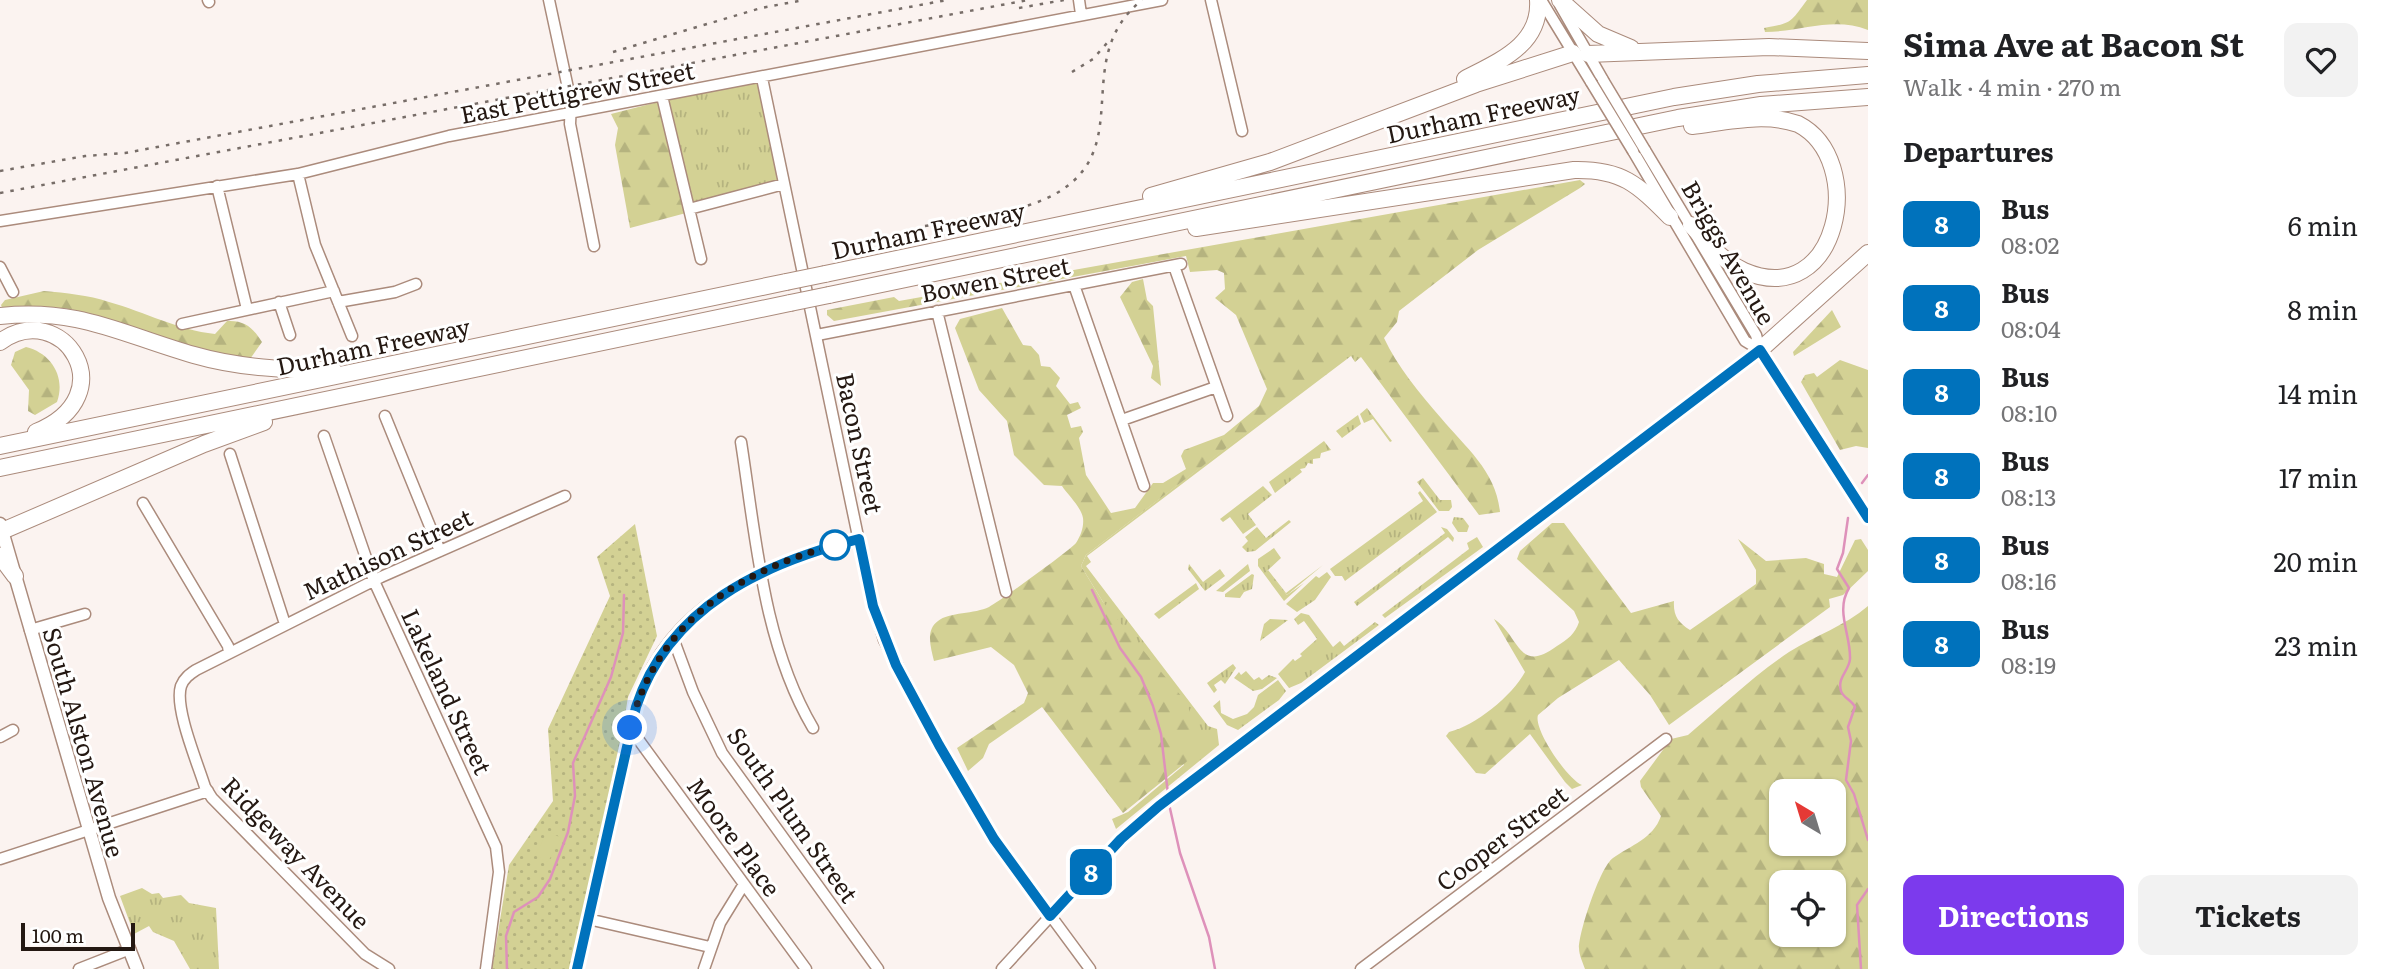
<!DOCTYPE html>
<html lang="en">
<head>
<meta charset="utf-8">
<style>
	:root { --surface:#fff; --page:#f2f2f2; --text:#202124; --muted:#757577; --accent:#7c3aed }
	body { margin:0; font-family:Literata,serif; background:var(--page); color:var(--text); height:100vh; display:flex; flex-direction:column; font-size:26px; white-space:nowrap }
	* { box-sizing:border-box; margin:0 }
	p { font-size:23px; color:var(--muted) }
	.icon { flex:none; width:38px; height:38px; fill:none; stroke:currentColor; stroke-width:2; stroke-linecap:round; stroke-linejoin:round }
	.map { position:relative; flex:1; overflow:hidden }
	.panel { display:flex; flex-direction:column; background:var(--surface); width:525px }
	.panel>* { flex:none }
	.badge { padding:0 14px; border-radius:10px; font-size:24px; line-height:46px }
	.needle { width:46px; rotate:322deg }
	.tools { position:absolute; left:1769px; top:779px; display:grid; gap:14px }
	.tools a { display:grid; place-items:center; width:77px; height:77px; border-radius:14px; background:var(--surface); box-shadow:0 2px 5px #0004; font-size:35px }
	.scale { position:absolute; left:21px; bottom:18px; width:114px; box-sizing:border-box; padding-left:7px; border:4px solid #241812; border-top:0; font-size:19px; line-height:24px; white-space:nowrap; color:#241812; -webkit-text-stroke:5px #fff; paint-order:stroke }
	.you { position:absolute; width:35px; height:35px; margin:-18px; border:5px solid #fff; border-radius:50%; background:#1a73e8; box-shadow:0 0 0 10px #1a73e833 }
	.map>.badge { position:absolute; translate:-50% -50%; box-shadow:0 0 0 4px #fff }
	h2 { padding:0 35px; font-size:26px; line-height:63px }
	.round { display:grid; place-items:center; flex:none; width:74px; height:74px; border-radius:14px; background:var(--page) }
	.summary { display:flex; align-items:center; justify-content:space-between; height:119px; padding:0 35px }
	h1 { font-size:33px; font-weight:700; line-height:52px }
	.cta { display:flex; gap:14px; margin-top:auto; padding:14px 35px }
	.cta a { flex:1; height:80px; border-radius:14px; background:var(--accent); color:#fff; font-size:28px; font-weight:700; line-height:80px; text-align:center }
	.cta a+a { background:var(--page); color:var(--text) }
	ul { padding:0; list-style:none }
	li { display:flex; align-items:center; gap:21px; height:84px; padding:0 35px }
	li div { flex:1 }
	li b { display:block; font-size:26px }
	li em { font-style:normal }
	li .badge { min-width:77px; font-weight:700; text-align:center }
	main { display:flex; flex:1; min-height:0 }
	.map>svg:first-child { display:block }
</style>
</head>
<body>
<main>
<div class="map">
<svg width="1868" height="969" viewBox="0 0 1868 969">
	<defs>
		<pattern id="grass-tufts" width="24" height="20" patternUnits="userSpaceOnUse" patternTransform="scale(1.75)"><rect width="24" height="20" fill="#d3d194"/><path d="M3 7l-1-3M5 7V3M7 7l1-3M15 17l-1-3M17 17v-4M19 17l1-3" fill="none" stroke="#b5b37f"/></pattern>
		<pattern id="forest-firs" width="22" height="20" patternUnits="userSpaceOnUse" patternTransform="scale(1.75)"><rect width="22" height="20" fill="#d3d194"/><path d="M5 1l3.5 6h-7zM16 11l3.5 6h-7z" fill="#b5b37f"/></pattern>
		<pattern id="park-dots" width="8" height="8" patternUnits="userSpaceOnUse" patternTransform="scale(1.75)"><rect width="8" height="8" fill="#d3d194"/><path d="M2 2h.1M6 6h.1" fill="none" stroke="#b5b37f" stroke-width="1.8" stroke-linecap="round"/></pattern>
		<pattern id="garden-furrows" width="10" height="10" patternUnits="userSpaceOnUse" patternTransform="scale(1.75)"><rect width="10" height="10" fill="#d3d194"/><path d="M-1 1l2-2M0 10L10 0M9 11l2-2" fill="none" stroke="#b5b37f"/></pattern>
	</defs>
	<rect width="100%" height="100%" fill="#fbf3f0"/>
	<path fill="url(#grass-tufts)" d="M760,80L781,182L691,206L665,97Z
		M1361,344V357L1355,362L1351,356L1087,556L1091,562L1086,566L1208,726L1217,729L1219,745L1116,829L1112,819L1128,812L1184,765L1103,602L1081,566L1086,555Z
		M1367,408L1392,441L1390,442L1373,419L1364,423L1360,414Z
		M1358,415L1361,424L1342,438L1336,431Z
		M1324,441L1331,450L1321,453L1320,458L1313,459V464L1308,463L1305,468L1300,469L1302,472L1275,493L1269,482Z
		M1423,478L1440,500H1451L1452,507L1449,511H1439L1417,482Z
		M1263,486L1272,495L1248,514L1256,525L1243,534L1230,517L1223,522L1220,519Z
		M1420,491L1437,512L1345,581L1342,576H1335L1330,569L1423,501L1418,493Z
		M1454,517L1463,518L1469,526L1467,532H1458L1452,523Z
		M1289,520L1291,522L1255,551L1247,552L1242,547L1248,541L1245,537L1257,527L1266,538Z
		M1441,527L1447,529L1454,538L1453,542L1448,537L1357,606L1354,602L1445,533Z
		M1477,537L1483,547L1385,618L1382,615L1469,549L1467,543Z
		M1274,548L1281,558L1267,571L1287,595L1304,583L1284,601L1258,566V559Z
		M1189,564L1203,582L1220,569L1225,576L1205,591L1188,569Z
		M1248,564L1250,571L1223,592L1216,591Z
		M1327,572L1331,577L1315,600L1297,612L1286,604L1316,576L1319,578Z
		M1252,574L1254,575L1252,589L1244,592L1240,598L1225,597V594Z
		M1196,583L1199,589L1159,619L1154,614Z
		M1301,613L1309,615L1333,647L1340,641L1344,646L1375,622L1379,625L1301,683L1289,688L1278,674L1293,659L1295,661L1302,656L1300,654L1317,639L1304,621L1298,625L1294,619Z
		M1270,619L1288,620L1260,641L1264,624Z
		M1233,664L1236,668L1225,684L1221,680L1214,685L1217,690L1214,693L1207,683Z
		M1246,671L1254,680L1259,677L1262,680L1269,675L1277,678L1262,689L1253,691L1234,678L1239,672L1241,675Z
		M1278,680L1286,691L1279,700L1238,730L1227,725L1213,706L1220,700L1221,713L1233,719L1247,714L1254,707L1258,695Z
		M142,888L152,894L159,893L163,898L181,895L189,903L216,908L219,969H190L174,941L153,932L149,926L134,934L120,896Z"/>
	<path fill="url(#forest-firs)" fill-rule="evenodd" d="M1807,0H1868V30C1833,16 1801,32 1765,32L1764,28C1792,23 1790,23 1807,0Z
		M658,102L686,213L630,228L615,145L618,128L611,114Z
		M1580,180L1585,184L1580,188L1478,250L1399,311L1397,322L1384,338C1397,366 1420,394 1441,418C1466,448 1496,471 1500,512L1479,515L1361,357V345L1086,555L1081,566L1103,602L1187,703L1196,732L1195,755L1123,813L1042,707L989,744L983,758L968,771L957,748L1024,703L1028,693L1014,665L991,647L934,661C931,648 925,630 938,621C949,612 975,614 989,607C1000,601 1069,551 1076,543C1081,535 1084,527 1083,518C1081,507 1068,495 1062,486L1044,485L1014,455L1007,421L979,390L955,328L960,319L1002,308L1023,345L1031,346L1039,355L1041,366L1050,367L1060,378L1056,386L1070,404L1078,402L1081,408L1067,415L1071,428L1081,426L1083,432L1079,438L1086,475L1111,513L1135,508L1153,483H1163L1186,469L1181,456L1184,450L1224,435L1259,406L1267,389L1236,315L1215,298L1225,289L1224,273L1217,270L1190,272L1186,256L834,321L827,315V310L894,297L899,301Z
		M1143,279L1147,300L1153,306L1161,386L1151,378L1153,366L1120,297L1132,282Z
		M44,291C66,293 88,295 109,302C145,312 178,330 215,334L227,321C245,320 253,328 262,342L250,359C190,351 137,324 78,311C53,305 28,307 3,310L1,305L5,300Z
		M1832,310L1841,327L1794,356L1793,352Z
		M26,347C51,353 66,377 57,402L35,415L28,411L29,390L11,365L15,352Z
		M1840,360L1868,370V448L1856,446L1840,450L1801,382L1805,375L1814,373L1817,377Z
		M1552,523H1564L1631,613L1674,601C1673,615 1678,623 1690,630L1756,584V570L1738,539L1766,561L1806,558L1824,564V574L1837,577L1855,540L1861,539L1868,550V571L1843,595L1829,599L1830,607L1669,725L1650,695L1619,660L1558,698L1538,715C1533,729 1568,780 1582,785L1572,789L1565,782L1530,734L1485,774L1476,773L1446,736L1449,732C1475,726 1512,696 1525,672L1494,619C1520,636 1518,675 1557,646C1568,639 1575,634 1579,622L1574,611L1517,559L1520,551Z
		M1868,606V969H1585C1583,963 1579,955 1579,948C1579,932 1600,867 1613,858C1631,845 1653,839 1661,816L1641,787L1640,781L1671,739L1688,735C1721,707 1753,676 1789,652C1816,635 1845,626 1868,606ZM1782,791H1834V844H1782ZM1782,882H1834V934H1782Z"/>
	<path fill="url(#park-dots)" d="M635,524L657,636L628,697L622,734L572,969H492L509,865L553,801L548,729L610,596L597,557Z"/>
	<path fill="url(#garden-furrows)" d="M1323,565L1287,595L1267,572L1268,570L1286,593Z"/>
	<path fill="#d3d194" d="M548,831L561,838L548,862L535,855Z"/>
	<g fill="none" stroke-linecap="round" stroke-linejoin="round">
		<path stroke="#de91ba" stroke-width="2.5" d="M1862,483L1868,475
			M1848,518L1843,553L1837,569L1849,588C1835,611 1851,635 1850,659C1849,671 1837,677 1841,691C1843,698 1852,700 1855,707L1848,727L1851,741L1846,780L1854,794L1868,840
			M1092,590L1120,648L1141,677L1153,706L1161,734L1168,794
			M1169,804L1180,853L1209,937L1215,969
			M507,969L506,936L514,912L538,897L550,879L568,832L575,796L573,763L611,677L623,633L624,595
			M1861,969L1857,905L1868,889"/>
		<defs>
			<path id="minor" d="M208,0L209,2
				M549,0L571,102L570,124L594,246
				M1079,0L1081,14
				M1211,0L1242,131
				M1541,0L1591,82
				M1560,5L1603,80
				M762,78L869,589L884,640L960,783L994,839L1090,969
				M662,96L701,259
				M1645,150L1756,335L1760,350L1868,517
				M1633,151L1745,341L1760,350
				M298,174L315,245L352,336
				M217,186L247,309
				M689,209L784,184
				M0,221L298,174L449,136L1162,0
				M1174,266L1227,416
				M0,267L13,292
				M1074,285L1144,486
				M279,302L290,335
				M338,302L395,292L416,284
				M937,311L1006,592
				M182,324L334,291
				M817,335L1181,264
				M385,416L440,551
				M1122,420L1216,387
				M324,436L374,581L496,847L499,872L486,969
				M741,442C756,538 763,643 813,728
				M230,454L285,624
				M143,503L228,646L229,653
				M30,630L85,614
				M673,638L693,692L722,753L878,969
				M630,728L806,969
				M0,737L13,730
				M0,859L208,791
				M588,919L710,947
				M79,969L130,949
				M389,969L365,954L212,798L205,787C198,764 174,708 181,686C184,678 190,674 196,670L381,577L565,496
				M577,969C590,909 603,848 617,788C625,752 630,714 646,680C684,596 776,561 859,539
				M704,969L720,923L744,884
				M1002,969L1121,839L1159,806L1760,350
				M1361,969L1666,739"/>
			<path id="major" d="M0,524L109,898L137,969"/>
			<path id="highway" d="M1560,0L1598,34L1631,48
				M1588,54L1769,47L1868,51
				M1465,79C1499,61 1541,45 1538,0
				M1151,196L1270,162L1476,84L1573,53
				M1691,225C1707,242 1722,261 1744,271C1839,312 1868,160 1798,124C1765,112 1725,122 1692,126
				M1196,228L1574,170C1622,169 1637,184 1670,217
				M825,274L1674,97L1758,84L1868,75
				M829,295L1678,118L1761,105L1868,97
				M0,316C81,308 120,334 194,355C239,368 286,370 333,370
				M0,342C62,297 127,395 36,432
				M1760,350L1868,253
				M0,446L786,282
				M0,468L790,303
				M0,532L204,444L264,422
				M0,556L15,576"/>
		</defs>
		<use href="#minor" stroke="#ab8b7c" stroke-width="13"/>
		<use href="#major" stroke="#ab8b7c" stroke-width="15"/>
		<use href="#highway" stroke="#ab8b7c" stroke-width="18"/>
		<use href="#minor" stroke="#fff" stroke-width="10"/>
		<use href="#major" stroke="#fff" stroke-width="12"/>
		<use href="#highway" stroke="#fff" stroke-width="16"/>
		<path stroke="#776d68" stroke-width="2.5" stroke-dasharray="3.5 7" stroke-linecap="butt" d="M1019,8L1064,0
			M613,52L761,8L804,0
			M1072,72L1093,59L1107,43
			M0,171L85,156L125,153L947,0
			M0,193L1028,0
			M925,226C964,219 1009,215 1045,199C1143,155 1066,61 1142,0"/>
		<defs>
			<path id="minor-bridge" d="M1603,80L1645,150
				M1591,82L1633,151"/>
			<path id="highway-bridge" d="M786,282L825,274
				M790,303L829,295"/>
		</defs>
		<use href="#minor-bridge" stroke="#ab8b7c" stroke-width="13" stroke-linecap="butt"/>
		<use href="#highway-bridge" stroke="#ab8b7c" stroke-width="18" stroke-linecap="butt"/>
		<use href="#minor-bridge" stroke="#fff" stroke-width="10"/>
		<use href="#highway-bridge" stroke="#fff" stroke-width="16"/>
	</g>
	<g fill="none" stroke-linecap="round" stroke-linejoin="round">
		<defs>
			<path id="line" d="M577,969L636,707C669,607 763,563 859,539L873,606L896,665L939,745L994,839L1050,916L1121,839L1159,806L1760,350L1868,518"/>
		</defs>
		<use href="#line" stroke="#fff" stroke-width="16"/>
		<use href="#line" stroke="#0072bc" stroke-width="10"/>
		<path stroke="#241812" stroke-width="7" stroke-dasharray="0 12.6" d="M630,728C657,620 741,569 843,543L835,545"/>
	</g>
	<circle fill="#fff" stroke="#0072bc" stroke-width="3.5" cx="835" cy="545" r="14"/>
	<g text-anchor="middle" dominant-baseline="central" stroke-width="6" stroke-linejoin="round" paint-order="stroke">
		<g font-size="24" fill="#241812" stroke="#fff">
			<text transform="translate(577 91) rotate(-11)">East Pettigrew Street</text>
			<text transform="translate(1483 113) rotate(-12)">Durham Freeway</text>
			<text transform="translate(928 229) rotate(-12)">Durham Freeway</text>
			<text transform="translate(1730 252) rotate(60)">Briggs Avenue</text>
			<text transform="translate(995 278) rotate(-11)">Bowen Street</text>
			<text transform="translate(373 345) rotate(-12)">Durham Freeway</text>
			<text transform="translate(861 443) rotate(78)">Bacon Street</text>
			<text transform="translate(387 553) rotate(-25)">Mathison Street</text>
			<text transform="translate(448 691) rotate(65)">Lakeland Street</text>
			<text transform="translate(85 742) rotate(74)">South Alston Avenue</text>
			<text transform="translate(794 814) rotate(55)">South Plum Street</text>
			<text transform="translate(735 836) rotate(54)">Moore Place</text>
			<text transform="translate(1501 837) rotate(-37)">Cooper Street</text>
			<text transform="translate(297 852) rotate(46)">Ridgeway Avenue</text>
		</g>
	</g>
</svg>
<div class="tools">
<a><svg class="needle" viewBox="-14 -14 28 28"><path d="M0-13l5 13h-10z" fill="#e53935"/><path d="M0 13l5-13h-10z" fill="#757577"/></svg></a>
<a><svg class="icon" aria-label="locate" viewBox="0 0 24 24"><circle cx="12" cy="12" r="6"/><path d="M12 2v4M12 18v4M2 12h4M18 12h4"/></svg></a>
</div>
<div class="scale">100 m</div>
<div class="you" style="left:630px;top:728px"></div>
<b class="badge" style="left:1091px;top:872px;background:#0072bc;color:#fff">8</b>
</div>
<section class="panel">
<div class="summary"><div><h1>Sima Ave at Bacon St</h1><p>Walk · 4 min · 270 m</p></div><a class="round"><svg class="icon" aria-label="heart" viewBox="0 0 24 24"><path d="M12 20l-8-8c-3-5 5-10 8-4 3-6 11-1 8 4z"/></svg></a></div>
<h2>Departures</h2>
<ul>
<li><span class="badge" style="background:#0072bc;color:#fff">8</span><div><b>Bus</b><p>08:02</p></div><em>6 min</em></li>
<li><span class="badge" style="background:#0072bc;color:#fff">8</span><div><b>Bus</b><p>08:04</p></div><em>8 min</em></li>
<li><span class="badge" style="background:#0072bc;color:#fff">8</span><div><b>Bus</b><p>08:10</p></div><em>14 min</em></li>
<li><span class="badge" style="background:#0072bc;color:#fff">8</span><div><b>Bus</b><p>08:13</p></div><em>17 min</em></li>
<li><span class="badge" style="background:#0072bc;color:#fff">8</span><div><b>Bus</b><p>08:16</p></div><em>20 min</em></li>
<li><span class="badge" style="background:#0072bc;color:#fff">8</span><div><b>Bus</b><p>08:19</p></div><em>23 min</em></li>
</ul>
<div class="cta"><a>Directions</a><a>Tickets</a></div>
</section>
</main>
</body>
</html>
